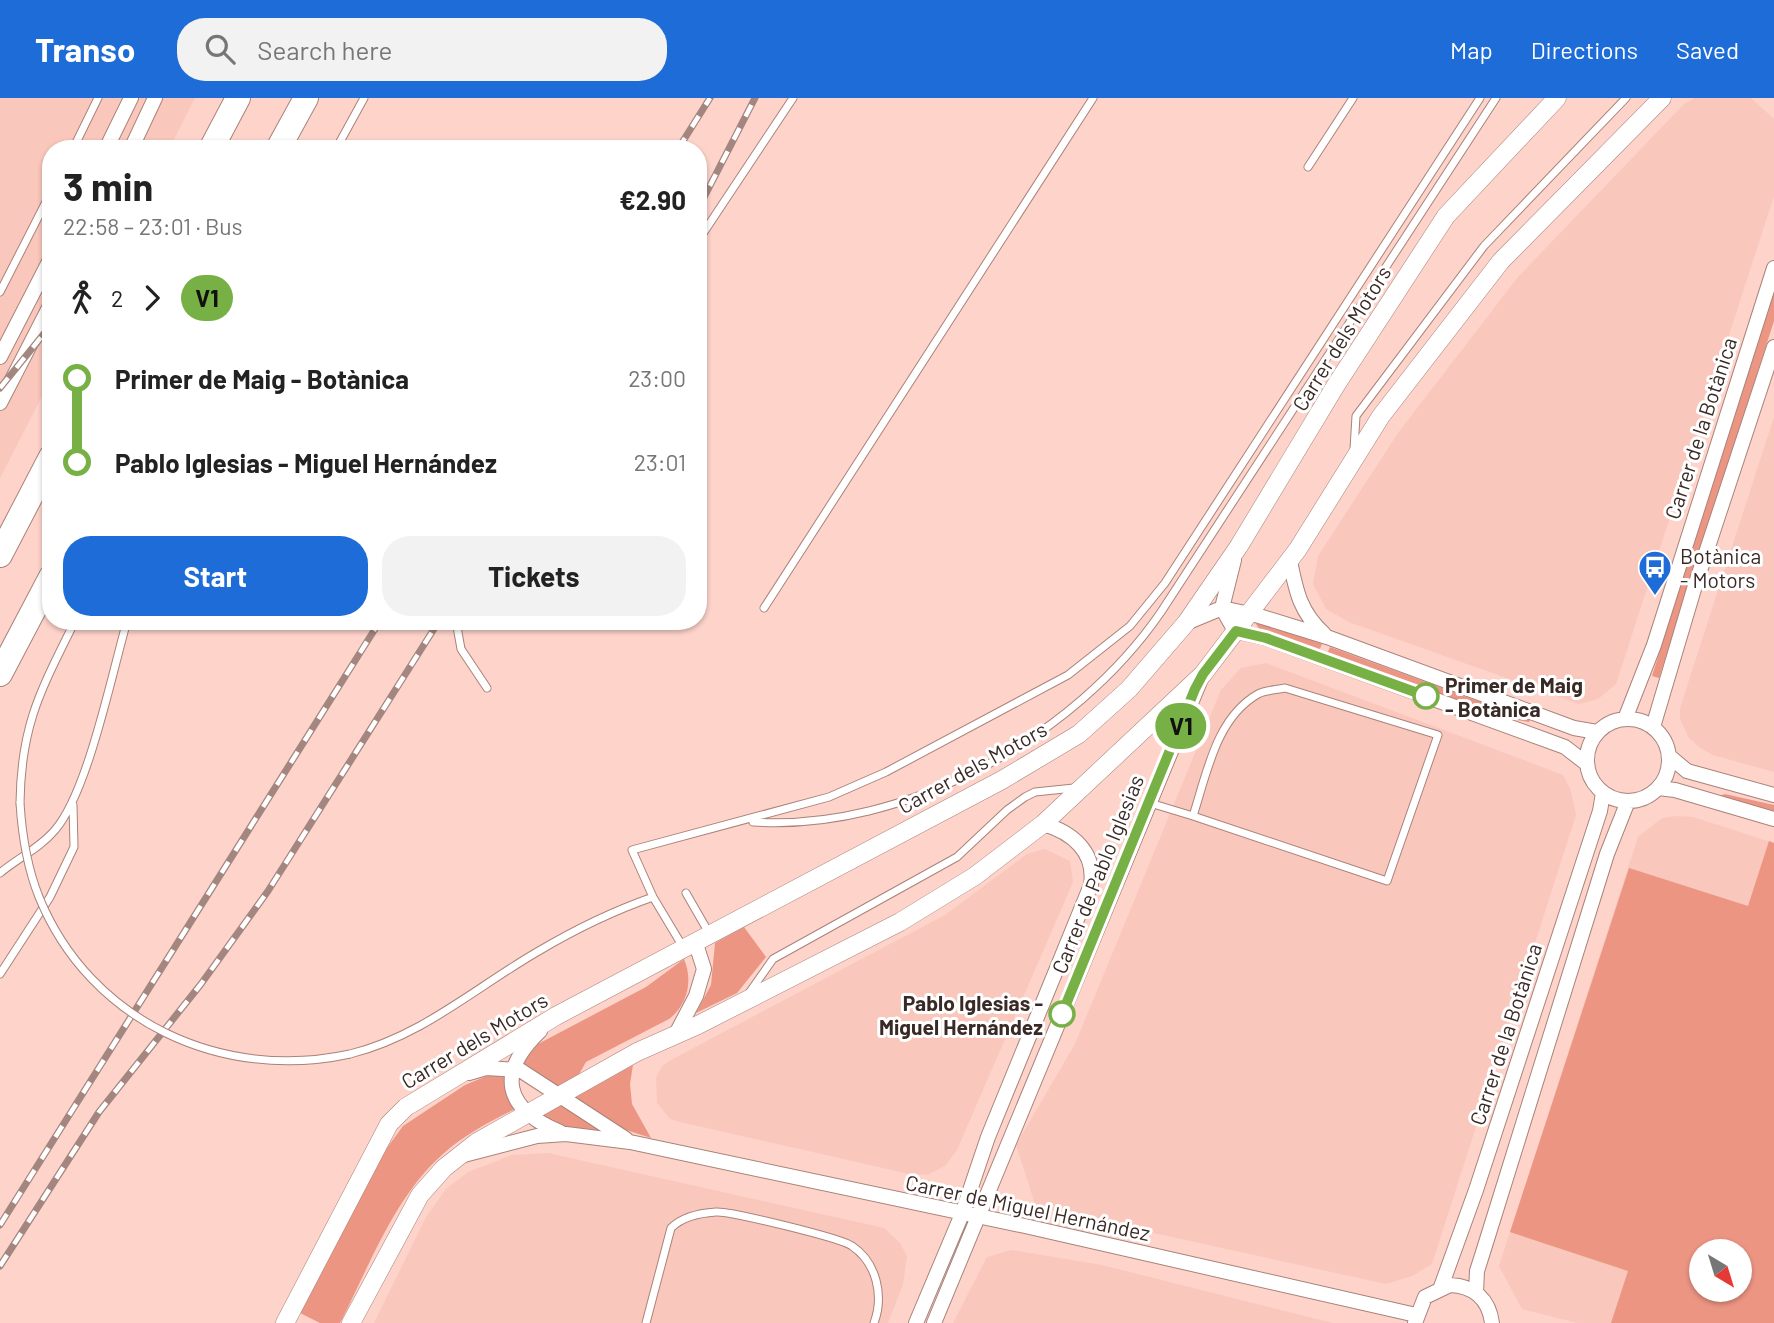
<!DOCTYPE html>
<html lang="en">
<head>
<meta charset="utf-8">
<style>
	:root { --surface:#fff; --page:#f2f2f2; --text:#222; --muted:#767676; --accent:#1d6cd7 }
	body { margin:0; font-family:Barlow,sans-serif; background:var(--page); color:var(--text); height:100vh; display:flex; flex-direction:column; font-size:26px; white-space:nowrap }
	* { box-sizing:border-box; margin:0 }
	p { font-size:23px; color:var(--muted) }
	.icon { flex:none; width:38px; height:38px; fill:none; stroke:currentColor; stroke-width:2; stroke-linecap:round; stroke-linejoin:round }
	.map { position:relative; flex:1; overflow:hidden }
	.sheet { position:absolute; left:42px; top:42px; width:665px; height:490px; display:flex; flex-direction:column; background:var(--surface); border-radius:28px; box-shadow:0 2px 5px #0004 }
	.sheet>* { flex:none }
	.badge { padding:0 14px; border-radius:23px; font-size:24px; line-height:46px }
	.needle { width:46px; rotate:142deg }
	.buttons { position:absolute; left:1689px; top:1141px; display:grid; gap:14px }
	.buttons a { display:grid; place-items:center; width:63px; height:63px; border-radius:50%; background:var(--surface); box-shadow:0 2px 5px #0004; font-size:35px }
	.map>.badge { position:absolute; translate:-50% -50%; box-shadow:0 0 0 4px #fff }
	.legs { display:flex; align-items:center; gap:10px; height:77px; padding:0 21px; font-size:23px }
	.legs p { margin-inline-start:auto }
	.overview { display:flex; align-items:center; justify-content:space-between; height:119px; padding:0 21px }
	h1 { font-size:38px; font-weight:700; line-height:52px }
	.cta { display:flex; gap:14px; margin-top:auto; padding:14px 21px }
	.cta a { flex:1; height:80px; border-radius:28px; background:var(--accent); color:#fff; font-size:28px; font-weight:700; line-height:80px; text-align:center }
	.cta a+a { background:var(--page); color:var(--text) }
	ul { padding:0 21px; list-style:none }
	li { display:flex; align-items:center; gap:24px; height:84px; font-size:26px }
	li i { display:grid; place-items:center; width:10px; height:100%; margin:0 9px; background:currentColor }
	li i::after { content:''; width:18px; height:18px; margin:-9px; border:5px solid; border-radius:50%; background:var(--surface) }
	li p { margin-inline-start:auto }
	li:first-child i { background:linear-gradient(#0000 50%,currentColor 0) }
	li:last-child i { background:linear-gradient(currentColor 50%,#0000 0) }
	header { display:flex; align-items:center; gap:42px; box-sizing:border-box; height:98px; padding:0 35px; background:var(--accent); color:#fff }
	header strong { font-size:33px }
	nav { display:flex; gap:38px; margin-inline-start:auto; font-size:24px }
	.search { width:490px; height:63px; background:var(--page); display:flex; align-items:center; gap:18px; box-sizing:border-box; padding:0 24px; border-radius:28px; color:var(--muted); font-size:26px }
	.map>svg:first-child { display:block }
</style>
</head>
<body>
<header>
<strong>Transo</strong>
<div class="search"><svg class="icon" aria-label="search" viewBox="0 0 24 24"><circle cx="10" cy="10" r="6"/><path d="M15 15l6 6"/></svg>Search here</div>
<nav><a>Map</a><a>Directions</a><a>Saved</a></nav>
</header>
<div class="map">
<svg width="1774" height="1225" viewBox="0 0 1774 1225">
	<rect width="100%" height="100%" fill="#fdd3ca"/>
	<path fill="#f9c7bc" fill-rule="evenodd" d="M0,0H195L169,51H51V281L0,380Z
		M1751,0L1774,21V98L1616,586L1598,601L1579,606L1349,524L1326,511L1313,486L1318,458L1398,335L1518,179L1684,6L1695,0Z
		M1774,319V674L1713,657L1699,649L1689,640L1680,621V610Z
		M1266,565L1563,677L1570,690L1576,717L1432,1166L1412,1178L1386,1186L1036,1109L1016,1047L1075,946L1221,592L1241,570Z
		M1677,718L1693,719L1774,745V1225H1577L1522,1211L1499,1168L1638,739L1662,720ZM1701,1153H1740V1192H1701Z
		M1045,751L1070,763L1073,784L957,1052L945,1068L929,1076L914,1077L680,1024L670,1021L657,1005L656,980L662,968L671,962L945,817L1027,756Z
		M548,1055L884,1130L900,1145L907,1158L903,1186L888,1225H374L426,1119L446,1091L468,1074L512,1057Z
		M1012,1152L1102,1167L1333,1225H953L987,1159Z"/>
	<path fill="#ec9583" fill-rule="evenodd" d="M1774,195V223L1659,580L1652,578Z
		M1261,524L1322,546L1319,553L1259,531L1256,526Z
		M1330,549L1530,622L1529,624L1500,619L1327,556Z
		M1725,696L1774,707V715L1719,698Z
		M1769,743L1774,745V1225H1611L1628,1173L1510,1134L1629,770L1748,808ZM1701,1153H1740V1192H1701Z
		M744,829L766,859L737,895L696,915L711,887L715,845Z
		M684,861C693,882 688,907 669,921L586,964L578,978L556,989L521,967L538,946L646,889Z
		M633,967L630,986L632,1006L651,1040L620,1030L574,1000Z
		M507,975L515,1011C489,1024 464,1037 443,1056C394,1099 369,1169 340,1225H320L300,1215L384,1054L403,1028L465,987L489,977Z
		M561,1005L608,1036L606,1038L553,1026L538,1017Z"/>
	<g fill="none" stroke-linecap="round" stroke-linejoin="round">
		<defs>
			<path id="service" d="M73,51L98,0
				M336,51L364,0
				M1308,69L1353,0
				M698,143L793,0
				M0,194L51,94
				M1354,351L1356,318L1484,148L1626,0
				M764,510L1093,0
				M456,523L461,551L487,590
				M1285,590L1438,637L1387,783L1193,718C1207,675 1216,620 1258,596C1265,592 1276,592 1285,590Z
				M20,705C21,626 41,592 75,523
				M1150,705L1193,718
				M753,724C906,734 1076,638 1161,514L1496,0
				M0,775C18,760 40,750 55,732C88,694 112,575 127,523
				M686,795L709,835
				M653,799L632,752L829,699L886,674L1068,577L1130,528L1165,485L1480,0
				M0,876L50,799L74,749L73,707
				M747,898L773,861L957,759L1007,712L1025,699L1035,694L1074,690
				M350,956C422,938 475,890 537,854C574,832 613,813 653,799L683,849
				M646,1225L671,1130C682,1119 700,1115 716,1114C730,1113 841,1140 852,1148C877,1165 884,1198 874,1225"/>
			<path id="minor" d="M106,51L131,0
				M131,51L155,0
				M0,259L51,160
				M0,305L51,206
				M1234,462L1222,510L1235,533L1266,540L1565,649L1587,666
				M1290,463C1296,493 1300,514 1324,536
				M1186,525L1222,510L1259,518L1327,539L1574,630L1597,634
				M1587 662a41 41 0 1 1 82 0a41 41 0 1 1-82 0Z
				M1625,621L1654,547L1774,170
				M1653,629L1694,491L1774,249
				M1669,658L1687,673L1774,697
				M1658,690L1675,692L1774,721
				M540,933C495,976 505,1011 560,1034
				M677,934L696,898L704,871L695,843
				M469,975L486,970L520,972L626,1041
				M464,1057L537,1038L566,1036L630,1044L1025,1128L1416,1217
				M1441,1189L1476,1092L1600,713L1603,695
				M1476,1194L1477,1173L1484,1151L1607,756L1628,703
				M916,1225L962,1116L988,1039L1091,787C1096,754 1072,734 1043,726
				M934,1225L1201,581
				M1415,1225L1425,1199L1450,1187C1474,1188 1489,1201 1492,1225"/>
			<path id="tertiary" d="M285,1225L389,1026L406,1009L556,918L1002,682L1079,636L1129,591L1186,525L1239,448L1336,287L1446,118L1557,0
				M351,1225L420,1097L444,1070L477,1044L637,954L698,927L900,824L975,778L1043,726L1203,576L1298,451L1381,318L1501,163L1662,0"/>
			<path id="trunk" d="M211,51L238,0
				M278,51L306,0
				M0,457L51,359
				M0,576L51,479"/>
		</defs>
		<use href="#service" stroke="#a9837a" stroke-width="9"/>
		<use href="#minor" stroke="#a9837a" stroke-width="16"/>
		<use href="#tertiary" stroke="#a9837a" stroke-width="19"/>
		<use href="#trunk" stroke="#a9837a" stroke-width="26"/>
		<use href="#service" stroke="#fff" stroke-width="7"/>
		<use href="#minor" stroke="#fff" stroke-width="14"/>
		<use href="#tertiary" stroke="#fff" stroke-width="18"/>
		<use href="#trunk" stroke="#fff" stroke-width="24"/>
		<defs>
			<path id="rail" d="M678,51L710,0
				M698,111L755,0
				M0,290L51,227
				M0,1127L380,523
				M0,1168L99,1014L201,886L268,793L439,523"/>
		</defs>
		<use href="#rail" stroke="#a3867f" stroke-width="7"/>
		<use href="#rail" stroke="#fff" stroke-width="4.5" stroke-dasharray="13" stroke-linecap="butt"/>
		<defs>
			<path id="service-bridge" d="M20,705C22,737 27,769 39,799C90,924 222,984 350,956"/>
		</defs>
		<use href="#service-bridge" stroke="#a9837a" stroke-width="9" stroke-linecap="butt"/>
		<use href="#service-bridge" stroke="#fff" stroke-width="7"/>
	</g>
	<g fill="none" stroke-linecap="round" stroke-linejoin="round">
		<defs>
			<path id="line-1" d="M1062,916L1195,591L1203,576L1236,533L1266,540L1426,598"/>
		</defs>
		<use href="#line-1" stroke="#fff" stroke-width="16"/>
		<use href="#line-1" stroke="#77b045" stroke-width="10"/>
	</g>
	<defs>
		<symbol id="bus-pin" viewBox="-11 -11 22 30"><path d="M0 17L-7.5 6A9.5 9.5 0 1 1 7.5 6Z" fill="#1d6cd7" stroke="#fff"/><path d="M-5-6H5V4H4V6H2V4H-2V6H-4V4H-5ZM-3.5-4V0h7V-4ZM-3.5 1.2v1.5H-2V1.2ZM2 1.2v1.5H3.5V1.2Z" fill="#fff"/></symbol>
	</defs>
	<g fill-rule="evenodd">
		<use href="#bus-pin" x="1636" y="450" width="38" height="52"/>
	</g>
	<g fill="#fff" stroke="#77b045" stroke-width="3.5">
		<circle cx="1426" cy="598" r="12"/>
		<circle cx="1062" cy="916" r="12"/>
	</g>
	<g text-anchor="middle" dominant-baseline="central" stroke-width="6" stroke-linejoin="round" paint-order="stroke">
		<g font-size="21" fill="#392a26" stroke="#fff">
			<text transform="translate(1341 240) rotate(-58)">Carrer dels Motors</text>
			<text transform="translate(1700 330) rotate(-72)">Carrer de la Botànica</text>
			<text transform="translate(972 669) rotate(-29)">Carrer dels Motors</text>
			<text transform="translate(1097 776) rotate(-68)">Carrer de Pablo Iglesias</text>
			<text transform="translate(1505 936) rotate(-72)">Carrer de la Botànica</text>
			<text transform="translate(474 942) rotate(-31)">Carrer dels Motors</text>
			<text transform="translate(1028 1109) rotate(12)">Carrer de Miguel Hernández</text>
		</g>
		<g font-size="21" fill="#392a26" stroke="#fff" text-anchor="start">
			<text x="1680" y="457">Botànica<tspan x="1680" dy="24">- Motors</tspan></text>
		</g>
		<g font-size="21" font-weight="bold" fill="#392a26" stroke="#fff" text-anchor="start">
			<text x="1445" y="586">Primer de Maig<tspan x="1445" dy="24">- Botànica</tspan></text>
			<text x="1043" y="904" text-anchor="end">Pablo Iglesias -<tspan x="1043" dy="24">Miguel Hernández</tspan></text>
		</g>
	</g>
</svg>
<div class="buttons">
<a><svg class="needle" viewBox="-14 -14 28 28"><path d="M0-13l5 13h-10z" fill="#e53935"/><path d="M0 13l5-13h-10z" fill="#767676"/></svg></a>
</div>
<b class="badge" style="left:1181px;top:628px;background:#77b045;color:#111">V1</b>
<section class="sheet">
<div class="overview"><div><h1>3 min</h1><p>22:58 – 23:01 · Bus</p></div><b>€2.90</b></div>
<div class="legs"><svg class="icon" aria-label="walk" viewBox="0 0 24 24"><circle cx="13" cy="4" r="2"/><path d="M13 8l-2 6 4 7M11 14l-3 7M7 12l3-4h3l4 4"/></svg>2<svg class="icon" aria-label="forward" viewBox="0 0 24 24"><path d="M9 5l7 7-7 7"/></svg><b class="badge" style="background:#77b045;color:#111">V1</b></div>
<ul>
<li><i style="color:#77b045"></i><b>Primer de Maig - Botànica</b><p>23:00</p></li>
<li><i style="color:#77b045"></i><b>Pablo Iglesias - Miguel Hernández</b><p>23:01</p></li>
</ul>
<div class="cta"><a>Start</a><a>Tickets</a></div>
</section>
</div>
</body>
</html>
